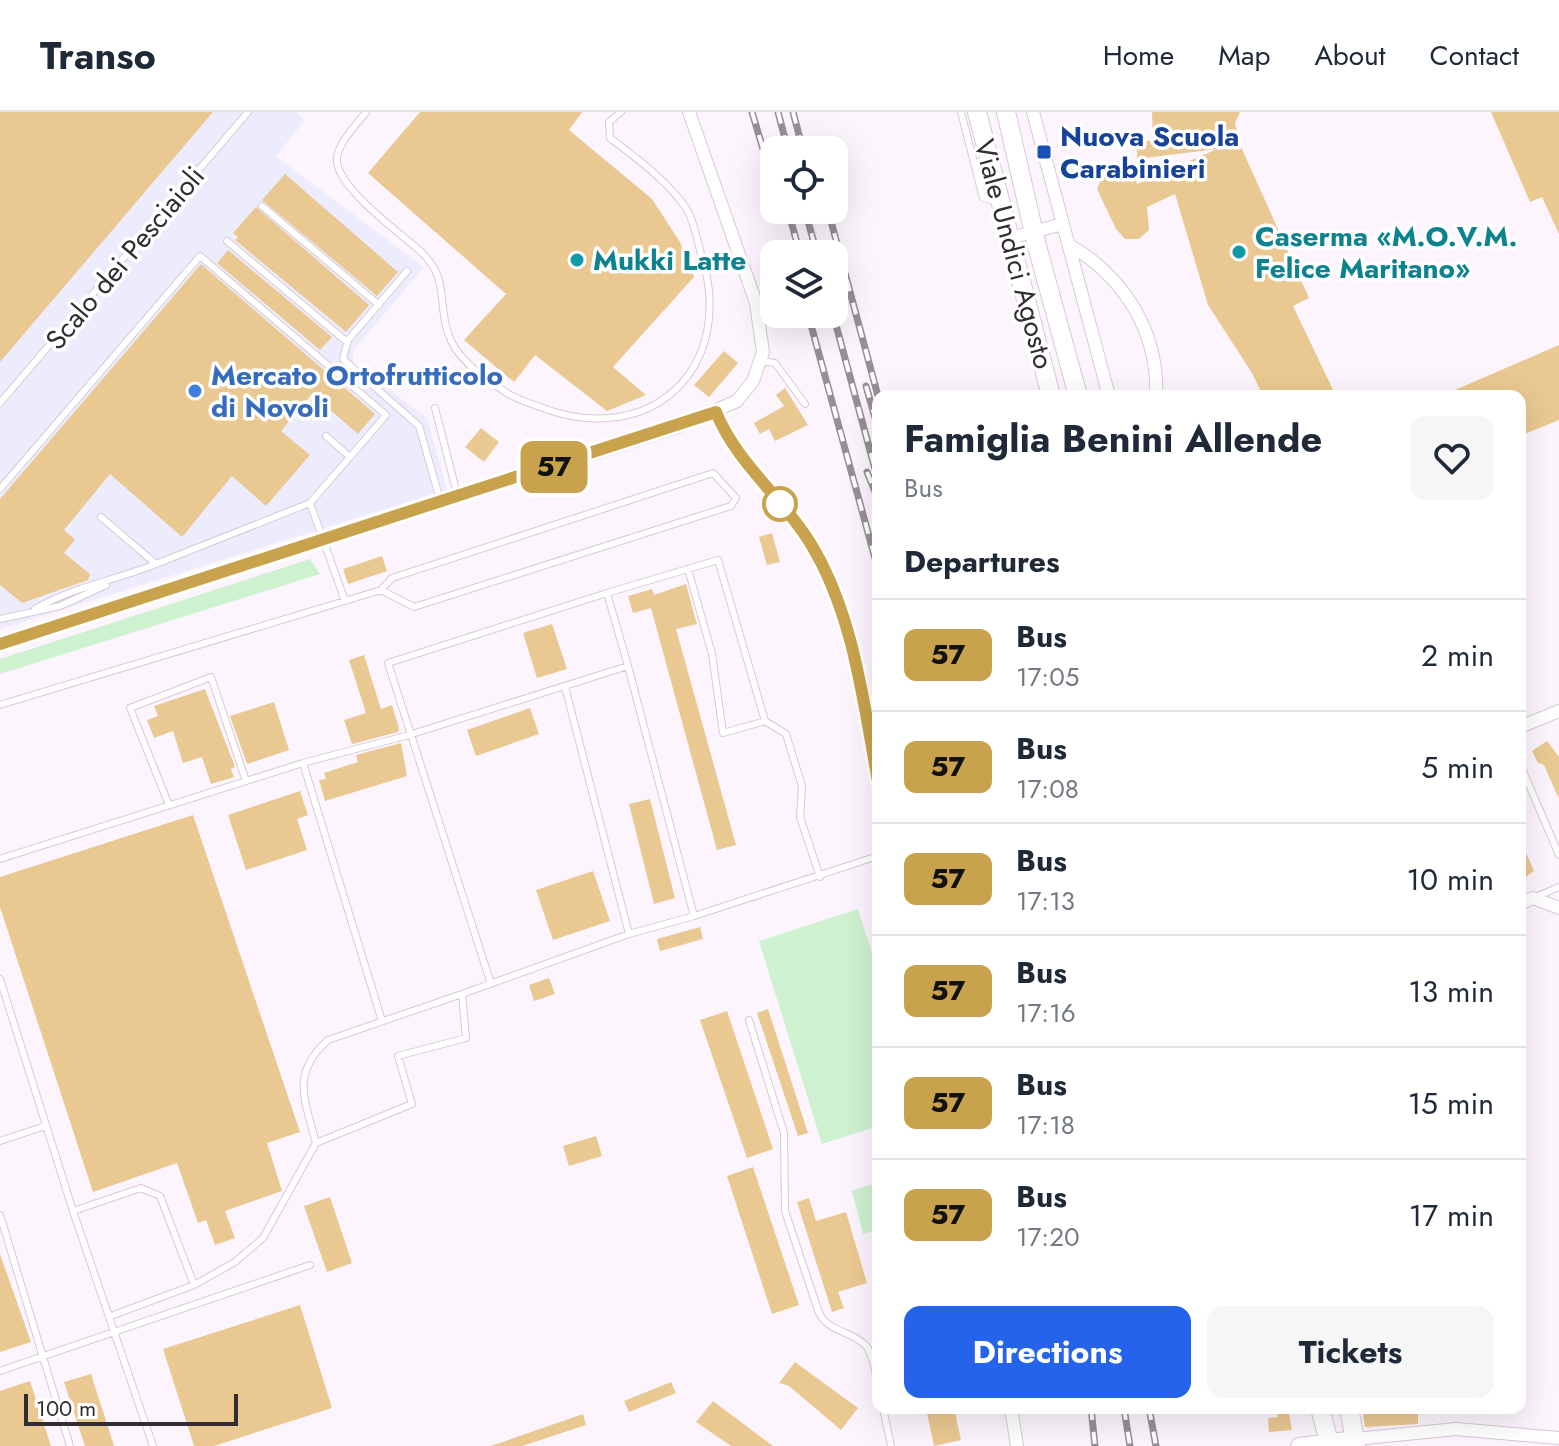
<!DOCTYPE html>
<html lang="en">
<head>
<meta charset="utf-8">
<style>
	:root { --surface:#fff; --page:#f6f6f7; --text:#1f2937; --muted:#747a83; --line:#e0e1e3; --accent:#2563eb }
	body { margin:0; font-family:Jost,sans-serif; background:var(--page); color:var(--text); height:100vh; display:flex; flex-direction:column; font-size:30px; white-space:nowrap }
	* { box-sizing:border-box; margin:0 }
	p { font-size:26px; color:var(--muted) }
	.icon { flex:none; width:44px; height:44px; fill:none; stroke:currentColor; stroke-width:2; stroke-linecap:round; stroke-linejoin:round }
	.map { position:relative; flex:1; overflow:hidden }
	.details { position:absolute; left:872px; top:278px; width:654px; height:1024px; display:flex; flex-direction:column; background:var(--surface); border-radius:16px; box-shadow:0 8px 32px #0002 }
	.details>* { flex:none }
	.badge { padding:0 16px; border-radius:12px; font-size:28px; line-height:52px }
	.controls { position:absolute; left:760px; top:24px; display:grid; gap:16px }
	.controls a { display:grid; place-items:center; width:88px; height:88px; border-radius:16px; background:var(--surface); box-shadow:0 8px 32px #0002; font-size:40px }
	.scale { position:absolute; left:24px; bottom:20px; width:214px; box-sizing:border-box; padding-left:8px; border:4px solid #312d32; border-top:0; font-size:22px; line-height:28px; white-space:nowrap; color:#312d32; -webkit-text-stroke:6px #fff; paint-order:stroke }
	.map>.badge { position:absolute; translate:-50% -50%; box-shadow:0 0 0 4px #fff }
	h2 { padding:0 32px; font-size:30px; line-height:72px }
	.round { display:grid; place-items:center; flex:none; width:84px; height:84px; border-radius:16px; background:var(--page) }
	.headline { display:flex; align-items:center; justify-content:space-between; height:136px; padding:0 32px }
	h1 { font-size:38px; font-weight:700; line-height:60px }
	.action { display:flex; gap:16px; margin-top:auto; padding:16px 32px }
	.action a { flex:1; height:92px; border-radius:16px; background:var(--accent); color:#fff; font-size:32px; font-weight:700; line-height:92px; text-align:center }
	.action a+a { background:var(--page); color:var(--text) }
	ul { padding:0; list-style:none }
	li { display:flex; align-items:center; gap:24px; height:112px; padding:0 32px; border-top:2px solid var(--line) }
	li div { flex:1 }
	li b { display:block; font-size:30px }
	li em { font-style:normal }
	li .badge { min-width:88px; font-weight:700; text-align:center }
	header { display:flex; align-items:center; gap:48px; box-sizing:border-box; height:112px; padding:0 40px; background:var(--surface); border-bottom:2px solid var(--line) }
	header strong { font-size:38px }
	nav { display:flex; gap:44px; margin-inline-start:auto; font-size:28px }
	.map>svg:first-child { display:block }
</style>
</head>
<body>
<header>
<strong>Transo</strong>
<nav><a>Home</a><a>Map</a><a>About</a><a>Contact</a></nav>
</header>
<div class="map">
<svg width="1559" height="1334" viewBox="0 0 1559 1334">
	<rect width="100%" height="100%" fill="#fdf5fd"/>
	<path fill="#edecfd" d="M0,0H296L305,8L276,44L424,155L353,239V251L427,306L447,378L0,517Z"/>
	<path fill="#cef1d0" d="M310,447L320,462L0,562V547Z
		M858,797L878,860V1014L822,1032L759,829Z
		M878,1070V1118L863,1122L852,1079Z"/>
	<path fill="#eac891" d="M0,0H213L0,250Z
		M420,0H582L569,18L652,87L680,130L694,165L613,255L646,283L607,299L535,243L514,270L464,228L506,182L368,61Z
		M1152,0H1240L1235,11L1241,35L1309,186L1293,194L1336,284H1263L1252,261L1208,193L1175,82L1147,95L1149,118L1139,127H1125L1116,117L1097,77L1105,58L1117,54L1131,57L1137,72L1217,37L1137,47V31L1153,28Z
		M1491,0H1559V122L1542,85L1530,90Z
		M285,62L398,160L377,184L262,88Z
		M256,95L369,193L346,220L235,128L238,125L233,121Z
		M228,138L332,225L320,238L217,151Z
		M201,152L375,302L358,322L312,282L281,319L310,343L266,394L232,364L182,425L110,362L64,418L75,428L64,441L90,462L88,468L22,491L0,473V387Z
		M1559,233V308L1520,324V284H1441Z
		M724,239L738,251L709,285L694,273Z
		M785,276L808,313L775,329L769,317L760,322L754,311L784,294L776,283Z
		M481,316L499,330L484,350L465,335Z
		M772,421L780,450L767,453L759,425Z
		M382,444L387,459L348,472L343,457Z
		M686,472L697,512L676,517L736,733L717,738L651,496L633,501L628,484L652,477L654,483Z
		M552,512L567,557L537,566L523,521Z
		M364,543L381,597L392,593L399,616L398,620L352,632L344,608L366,601L349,548Z
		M205,577L235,655L231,657L234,665L211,672L202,645L183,651L173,619L154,626L147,608L158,604L154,594Z
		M274,590L289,638L247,652L230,604Z
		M530,596L539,622L476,644L467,618Z
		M1547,629L1559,645V687L1544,653L1538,651L1532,639Z
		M401,631L407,664L325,689L319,668L326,667L324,661L358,650L356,643Z
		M300,679L308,703L297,707L307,738L246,758L228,703Z
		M650,687L675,786L654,792L629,692Z
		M193,703L300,1020L267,1031L282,1079L225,1099L235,1126L215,1133L206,1108L198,1111L177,1051L93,1080L0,795V765Z
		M1520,727L1534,759L1520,769Z
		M593,759L610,809L553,828L536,778Z
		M700,815L703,827L660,839L657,827Z
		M549,866L555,882L534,889L529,873Z
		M768,897L808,1021L798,1024L757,901Z
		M727,899L773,1037L747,1046L700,908Z
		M596,1024L602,1044L569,1054L563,1034Z
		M753,1055L799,1193L772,1202L727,1064Z
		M330,1085L352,1151L327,1160L304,1094Z
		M809,1086L816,1109L846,1100L867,1171L838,1180L844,1196L832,1200L797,1090Z
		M0,1142L31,1230L0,1240Z
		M300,1193L332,1296L214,1334H194L163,1237Z
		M795,1250L858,1296L841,1318L789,1274L779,1271Z
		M91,1262L114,1334H85L64,1270Z
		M30,1269L51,1334H0V1279Z
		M671,1270L676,1281L629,1300L624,1289Z
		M713,1289L773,1334H731L696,1310Z
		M926,1296H954L961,1328L934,1334Z
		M1277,1296H1288L1292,1318L1269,1320L1268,1306L1278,1305Z
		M1362,1296H1418V1312L1365,1315Z
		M583,1302L586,1313L522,1334H491Z"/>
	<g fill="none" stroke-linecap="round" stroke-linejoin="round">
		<defs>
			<path id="lane" d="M366,0C357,12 339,30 337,45C333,73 399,120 419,138C450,166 437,188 448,221C456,248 485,266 507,281C516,287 529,291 540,295C651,338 738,255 701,142C697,128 694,108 686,96C668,69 635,45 610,26L609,10L621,0
				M961,0L983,86L998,90
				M262,94L379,193
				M227,129L347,230
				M407,159L348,228L343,247L419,314L441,391
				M761,249L775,251L805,292
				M0,291L248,0
				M435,296L458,386
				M0,377L200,144L386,303L350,345L326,324
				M101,405L156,452L310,391
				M345,489L310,391L350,345
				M35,497C73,475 116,468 156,452
				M0,507L60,494L106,473
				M628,554L607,481L718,448L765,609L723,621L712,542L688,457
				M565,575L629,822
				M0,593L381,478L392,466L713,361L736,386L731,394L414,495L381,478
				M765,609L786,622L802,674L800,705L820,765
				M303,651L382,909
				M1520,652L1559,743
				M169,693L130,596L211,565L246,669
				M0,747L303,651L409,623L628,554L694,804
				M1536,785L1559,775
				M0,867L73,1099L153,1334
				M491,872L388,551L607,481
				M462,882L629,822L694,804L878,744
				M749,908L784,1021L785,1099L819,1201C829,1221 854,1219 867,1235C874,1245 875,1261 878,1273
				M0,1029L45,1014
				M73,1099L141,1076L160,1084L194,1173
				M0,1103L70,1334
				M111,1204L194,1173L235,1150L263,1126L316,1031L412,992L398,944L466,926L462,882L328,928C290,962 305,988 316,1031
				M0,1259L310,1153
				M883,1296L891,1334"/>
			<path id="street" d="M1033,0L1109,284
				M1010,126L1063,112
				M1069,133C1124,164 1159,221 1156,284
				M716,300C736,350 780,383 809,429C853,500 863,588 878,669
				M0,532L680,314L737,289L753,269L763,240L756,191L689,0
				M1520,615L1559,599
				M1520,792L1533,786L1559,796
				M1011,1296L1017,1334
				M1355,1327L1456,1317L1559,1326"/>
			<path id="secondary" d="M1299,1334L1355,1327"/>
			<path id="primary" d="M977,0L1051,284
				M1006,0L1037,134L1078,284
				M1320,1296L1330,1334
				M1349,1296L1356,1334"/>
		</defs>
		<use href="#lane" stroke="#d6c9d7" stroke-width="8"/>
		<use href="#street" stroke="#d6c9d7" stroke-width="14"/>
		<use href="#secondary" stroke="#d6c9d7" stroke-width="18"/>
		<use href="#primary" stroke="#d6c9d7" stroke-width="20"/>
		<use href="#lane" stroke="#fff" stroke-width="6"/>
		<use href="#street" stroke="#fff" stroke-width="12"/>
		<use href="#secondary" stroke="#fff" stroke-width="16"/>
		<use href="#primary" stroke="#fff" stroke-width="18"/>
		<defs>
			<path id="rail" d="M752,0L774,74
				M778,0L788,38
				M793,0L803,38
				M788,98L800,142
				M805,98L817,142
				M828,98L878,284
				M808,202L878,457
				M833,202L878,368
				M866,274L878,316
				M867,360L878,387
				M1091,1296L1095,1334
				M1124,1296L1130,1334
				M1149,1296L1156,1334"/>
		</defs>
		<use href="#rail" stroke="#969096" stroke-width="7"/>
		<use href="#rail" stroke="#fff" stroke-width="4" stroke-dasharray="12" stroke-linecap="butt"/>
	</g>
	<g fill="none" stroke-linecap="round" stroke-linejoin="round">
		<defs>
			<path id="line" d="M0,532L716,300C736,350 780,383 809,429C853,499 863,588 878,669"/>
		</defs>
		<use href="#line" stroke="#fff" stroke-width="18"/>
		<use href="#line" stroke="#c8a24d" stroke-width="12"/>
	</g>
	<rect fill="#1a4fb4" stroke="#fff" stroke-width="3" x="1036" y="32" width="16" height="16" rx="4"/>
	<g fill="#0f9aa8" stroke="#fff" stroke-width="3">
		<circle cx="1239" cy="140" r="8"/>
		<circle cx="577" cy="148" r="8"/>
	</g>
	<circle fill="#3f7fe0" stroke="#fff" stroke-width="3" cx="195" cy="279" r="8"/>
	<circle fill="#fff" stroke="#c8a24d" stroke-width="4" cx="780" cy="392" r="16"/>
	<g text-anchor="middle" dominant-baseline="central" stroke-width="7" stroke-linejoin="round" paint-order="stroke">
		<g font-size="28" font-weight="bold" fill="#164399" stroke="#fff" text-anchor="start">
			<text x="1060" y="24">Nuova Scuola<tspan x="1060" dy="32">Carabinieri</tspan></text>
		</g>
		<g font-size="28" font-weight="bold" fill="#0d838f" stroke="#fff" text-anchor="start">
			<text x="1255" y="124">Caserma «M.O.V.M.<tspan x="1255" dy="32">Felice Maritano»</tspan></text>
			<text x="593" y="148">Mukki Latte</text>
		</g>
		<g font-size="28" fill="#312d32" stroke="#fff">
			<text transform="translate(1014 142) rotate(75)">Viale Undici Agosto</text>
			<text transform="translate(125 146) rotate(-50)">Scalo dei Pesciaioli</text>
		</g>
		<g font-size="28" font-weight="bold" fill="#366cbe" stroke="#fff" text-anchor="start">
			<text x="211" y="263">Mercato Ortofrutticolo<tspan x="211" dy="32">di Novoli</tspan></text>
		</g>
	</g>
</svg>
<div class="controls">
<a><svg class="icon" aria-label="locate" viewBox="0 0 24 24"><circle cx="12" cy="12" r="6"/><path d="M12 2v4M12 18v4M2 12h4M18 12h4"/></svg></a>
<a><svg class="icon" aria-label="layers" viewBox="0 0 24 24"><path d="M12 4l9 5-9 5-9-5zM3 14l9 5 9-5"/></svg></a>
</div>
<div class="scale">100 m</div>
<b class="badge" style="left:554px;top:355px;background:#c8a24d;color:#111">57</b>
<section class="details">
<div class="headline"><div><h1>Famiglia Benini Allende</h1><p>Bus</p></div><a class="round"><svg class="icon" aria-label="heart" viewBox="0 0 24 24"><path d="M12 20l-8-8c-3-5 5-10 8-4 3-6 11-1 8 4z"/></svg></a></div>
<h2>Departures</h2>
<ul>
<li><span class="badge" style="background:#c8a24d;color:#111">57</span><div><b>Bus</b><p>17:05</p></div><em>2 min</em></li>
<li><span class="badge" style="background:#c8a24d;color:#111">57</span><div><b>Bus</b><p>17:08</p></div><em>5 min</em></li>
<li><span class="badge" style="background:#c8a24d;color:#111">57</span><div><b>Bus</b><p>17:13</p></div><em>10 min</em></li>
<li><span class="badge" style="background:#c8a24d;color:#111">57</span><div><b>Bus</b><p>17:16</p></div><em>13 min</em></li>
<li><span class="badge" style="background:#c8a24d;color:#111">57</span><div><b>Bus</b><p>17:18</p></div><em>15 min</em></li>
<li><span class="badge" style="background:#c8a24d;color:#111">57</span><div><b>Bus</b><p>17:20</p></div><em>17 min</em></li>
</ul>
<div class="action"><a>Directions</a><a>Tickets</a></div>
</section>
</div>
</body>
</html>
